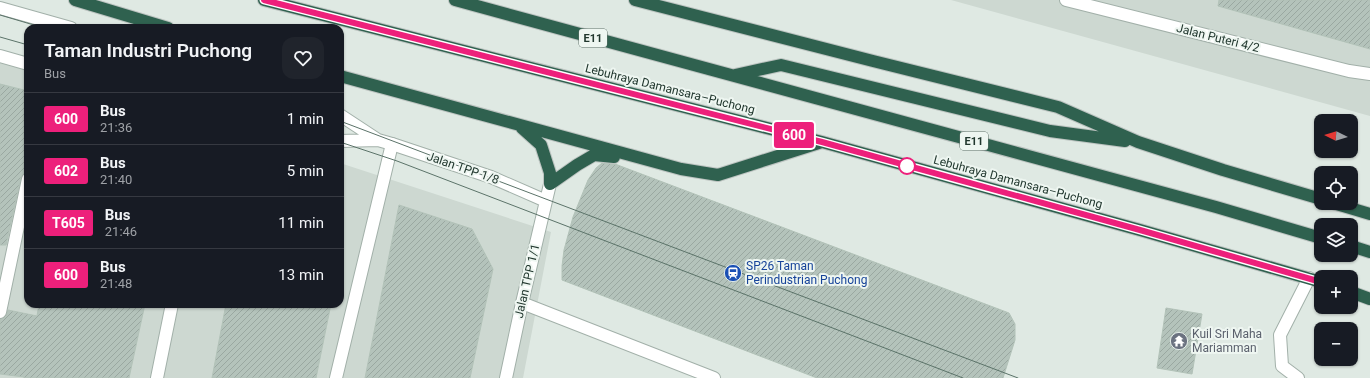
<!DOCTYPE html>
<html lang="en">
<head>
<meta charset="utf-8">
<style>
	:root { --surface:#171b24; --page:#20242c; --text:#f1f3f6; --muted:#9ea1a6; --line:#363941 }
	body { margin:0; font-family:Roboto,sans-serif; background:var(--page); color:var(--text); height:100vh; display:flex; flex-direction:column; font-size:15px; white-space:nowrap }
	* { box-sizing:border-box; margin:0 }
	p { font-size:13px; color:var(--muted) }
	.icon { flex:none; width:22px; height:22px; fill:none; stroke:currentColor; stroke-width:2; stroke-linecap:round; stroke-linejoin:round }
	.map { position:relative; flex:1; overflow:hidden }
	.side { position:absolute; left:24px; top:24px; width:320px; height:284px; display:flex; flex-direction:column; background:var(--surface); border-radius:12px; box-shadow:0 1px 3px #0004 }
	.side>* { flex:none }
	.badge { padding:0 8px; border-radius:3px; font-size:14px; line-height:26px }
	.needle { width:26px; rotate:275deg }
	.tools { position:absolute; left:1314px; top:114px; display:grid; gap:8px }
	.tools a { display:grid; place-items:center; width:44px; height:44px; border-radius:8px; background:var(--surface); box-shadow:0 1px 3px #0004; font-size:20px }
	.map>.badge { position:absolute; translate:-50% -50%; box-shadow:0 0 0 2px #fff }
	.round { display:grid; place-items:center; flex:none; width:42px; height:42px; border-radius:12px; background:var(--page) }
	.overview { display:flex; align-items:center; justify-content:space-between; height:68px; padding:0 20px }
	h1 { font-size:19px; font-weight:600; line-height:30px }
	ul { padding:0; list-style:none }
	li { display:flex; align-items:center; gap:12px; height:52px; padding:0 20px; border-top:1px solid var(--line) }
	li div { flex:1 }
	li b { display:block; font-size:15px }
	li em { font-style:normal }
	li .badge { min-width:44px; font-weight:700; text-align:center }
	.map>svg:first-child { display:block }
</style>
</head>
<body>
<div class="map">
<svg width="1370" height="378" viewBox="0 0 1370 378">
	<defs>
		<pattern id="building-hatch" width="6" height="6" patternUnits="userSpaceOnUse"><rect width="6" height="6" fill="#b4c3bb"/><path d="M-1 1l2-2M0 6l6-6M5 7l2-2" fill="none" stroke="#9aa8a1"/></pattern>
	</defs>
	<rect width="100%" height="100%" fill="#dfe9e3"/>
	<path fill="#cdd8d1" d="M951,0H1370V116Z
		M0,52L28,61V304H340V163L551,232L523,378H0Z"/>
	<path fill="url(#building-hatch)" stroke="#b2c2b8" d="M1219,0H1370V49L1218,6Z
		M0,84L28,91V161L26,172L21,177L6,245H0Z
		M602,163L615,164L1009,313L1015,324V340L1003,378H817L562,280V266L564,250L573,217L588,180L596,168Z
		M399,205L472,229L493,269L470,378H365Z
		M39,304H145L129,378H24V377L0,374V319L6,317L8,310L37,316Z
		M226,304H331L316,378H212Z
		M1166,308L1202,314L1192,374L1157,368Z"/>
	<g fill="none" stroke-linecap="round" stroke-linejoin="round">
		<defs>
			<path id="service" d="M522,303L714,378
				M0,312L28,179
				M336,378L392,144
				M1298,378L1282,366L1280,335L1309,278"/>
			<path id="minor" d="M1066,0L1349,71L1370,74
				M0,8L71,28
				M0,56L28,64
				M340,115L378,140
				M340,141L378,140L392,144L491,177L546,201
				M157,378L172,304
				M506,378L522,303L550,184"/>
			<path id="motorway" d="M75,0L168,28
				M264,0L822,142L1140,230L1321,282
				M455,0L1216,207L1321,238
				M635,0L873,61L1058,107L1138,142L1223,170L1321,199
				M735,75L781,65L1050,131L1125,141
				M340,76L681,169L718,175L822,142
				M522,128L541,145L550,173V184
				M550,184L577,165L594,155L614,157
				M1333,203L1370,214
				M1351,246L1370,252
				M1351,292L1370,299"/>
		</defs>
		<use href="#service" stroke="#a2b0a9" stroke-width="14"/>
		<use href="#minor" stroke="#a2b0a9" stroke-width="14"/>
		<use href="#motorway" stroke="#bcc3c0" stroke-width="14"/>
		<use href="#service" stroke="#fff" stroke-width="12"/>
		<use href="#minor" stroke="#fff" stroke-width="12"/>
		<use href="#motorway" stroke="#2f614f" stroke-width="12"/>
		<path stroke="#5b7369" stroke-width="1" d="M0,15L44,28
			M0,37L28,45
			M340,121L1018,378
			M340,142L397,161L963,378"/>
	</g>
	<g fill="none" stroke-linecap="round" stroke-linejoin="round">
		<defs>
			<path id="line" d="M264,0L822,142L1140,230L1321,282"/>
		</defs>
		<use href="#line" stroke="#fff" stroke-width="9"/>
		<use href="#line" stroke="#ed207b" stroke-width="6"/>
	</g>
	<defs>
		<symbol id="station-disc" viewBox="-11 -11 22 22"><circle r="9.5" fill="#1a4fb4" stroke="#eef6f1"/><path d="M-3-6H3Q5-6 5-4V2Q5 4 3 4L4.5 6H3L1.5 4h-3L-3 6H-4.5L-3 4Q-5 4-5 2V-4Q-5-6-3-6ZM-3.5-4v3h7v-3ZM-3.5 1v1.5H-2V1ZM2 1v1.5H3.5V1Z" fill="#fff"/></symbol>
		<symbol id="temple-disc" viewBox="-11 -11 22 22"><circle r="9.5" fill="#6b7280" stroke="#eef6f1"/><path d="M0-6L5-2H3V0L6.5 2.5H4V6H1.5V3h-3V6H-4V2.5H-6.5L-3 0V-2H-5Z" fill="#fff"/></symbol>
	</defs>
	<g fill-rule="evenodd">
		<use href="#station-disc" x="723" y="263" width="20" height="20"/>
		<use href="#temple-disc" x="1169" y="331" width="20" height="20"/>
	</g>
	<circle fill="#fff" stroke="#ed207b" stroke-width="2" cx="907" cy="166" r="8"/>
	<g text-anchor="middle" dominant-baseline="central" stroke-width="4" stroke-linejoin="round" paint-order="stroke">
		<g fill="#eef6f1" stroke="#5e7068" stroke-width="1">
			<rect x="579" y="29" width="28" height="18" rx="3"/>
			<rect x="960" y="132" width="28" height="18" rx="3"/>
		</g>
		<g font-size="11" font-weight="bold" fill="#21372e">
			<text x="593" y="38">E11</text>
			<text x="974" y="141">E11</text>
		</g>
		<g font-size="12" fill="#21372e" stroke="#eef6f1">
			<text transform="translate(1218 38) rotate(14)">Jalan Puteri 4/2</text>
			<text transform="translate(670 89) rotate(14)">Lebuhraya Damansara–Puchong</text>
			<text transform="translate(463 168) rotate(19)">Jalan TPP 1/8</text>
			<text transform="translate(1018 182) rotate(15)">Lebuhraya Damansara–Puchong</text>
			<text transform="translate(527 281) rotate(-77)">Jalan TPP 1/1</text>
		</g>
		<g font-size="12" fill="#164399" stroke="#eef6f1" text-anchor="start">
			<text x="746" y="266">SP26 Taman<tspan x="746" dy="14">Perindustrian Puchong</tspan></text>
		</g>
		<g font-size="12" fill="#5b616d" stroke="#eef6f1" text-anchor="start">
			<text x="1192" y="334">Kuil Sri Maha<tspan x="1192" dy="14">Mariamman</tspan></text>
		</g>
	</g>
</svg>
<div class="tools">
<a><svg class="needle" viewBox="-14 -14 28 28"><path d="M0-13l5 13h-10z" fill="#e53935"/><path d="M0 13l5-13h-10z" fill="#9ea1a6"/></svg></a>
<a><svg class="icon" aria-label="locate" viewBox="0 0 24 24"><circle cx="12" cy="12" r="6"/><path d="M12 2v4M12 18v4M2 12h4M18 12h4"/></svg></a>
<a><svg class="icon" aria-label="layers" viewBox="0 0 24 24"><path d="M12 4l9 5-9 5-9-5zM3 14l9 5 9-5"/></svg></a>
<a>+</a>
<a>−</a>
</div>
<b class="badge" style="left:794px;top:135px;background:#ed207b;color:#fff">600</b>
<section class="side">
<div class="overview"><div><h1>Taman Industri Puchong</h1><p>Bus</p></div><a class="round"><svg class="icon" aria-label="heart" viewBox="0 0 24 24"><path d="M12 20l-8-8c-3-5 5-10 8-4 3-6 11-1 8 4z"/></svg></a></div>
<ul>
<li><span class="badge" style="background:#ed207b;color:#fff">600</span><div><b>Bus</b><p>21:36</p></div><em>1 min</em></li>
<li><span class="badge" style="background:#ed207b;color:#fff">602</span><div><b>Bus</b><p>21:40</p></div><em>5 min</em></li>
<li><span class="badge" style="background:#ed207b;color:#fff">T605</span><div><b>Bus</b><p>21:46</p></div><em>11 min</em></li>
<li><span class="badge" style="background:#ed207b;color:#fff">600</span><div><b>Bus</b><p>21:48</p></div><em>13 min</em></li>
</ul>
</section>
</div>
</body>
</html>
